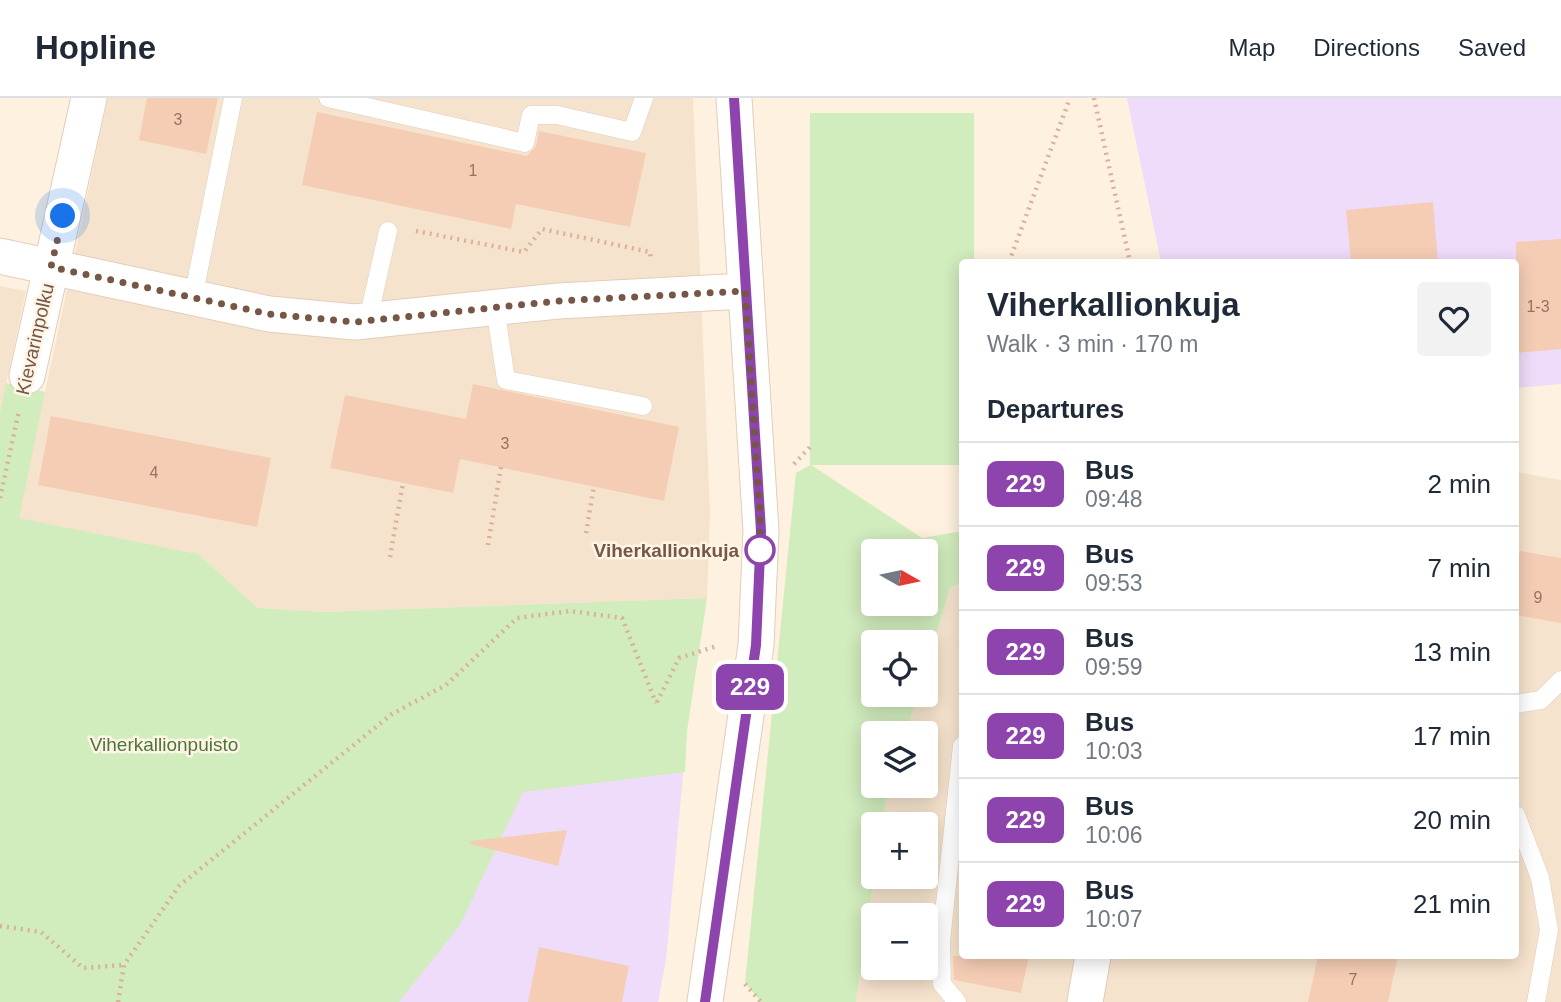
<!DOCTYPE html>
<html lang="en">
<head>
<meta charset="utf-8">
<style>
	:root { --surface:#fff; --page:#f2f2f3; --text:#1f2937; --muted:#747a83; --line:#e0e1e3 }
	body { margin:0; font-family:Helvetica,sans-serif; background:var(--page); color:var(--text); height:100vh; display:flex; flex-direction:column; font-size:26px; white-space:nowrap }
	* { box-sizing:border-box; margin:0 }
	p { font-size:23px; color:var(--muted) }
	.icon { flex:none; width:38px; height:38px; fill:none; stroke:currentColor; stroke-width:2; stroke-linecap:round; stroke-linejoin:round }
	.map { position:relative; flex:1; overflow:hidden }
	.sheet { position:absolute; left:959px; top:161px; width:560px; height:700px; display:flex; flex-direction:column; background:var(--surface); border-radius:7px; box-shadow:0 4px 18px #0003 }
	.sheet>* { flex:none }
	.badge { padding:0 14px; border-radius:10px; font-size:24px; line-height:46px }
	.needle { width:46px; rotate:99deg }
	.buttons { position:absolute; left:861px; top:441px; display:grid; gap:14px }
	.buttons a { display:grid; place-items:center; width:77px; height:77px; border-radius:7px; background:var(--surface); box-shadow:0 4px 18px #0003; font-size:35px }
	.you { position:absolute; width:35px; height:35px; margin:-18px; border:5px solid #fff; border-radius:50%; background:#1a73e8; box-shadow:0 0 0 10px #1a73e833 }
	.map>.badge { position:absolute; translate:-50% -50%; box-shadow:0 0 0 4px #fff }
	h2 { padding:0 28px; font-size:26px; line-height:63px }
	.round { display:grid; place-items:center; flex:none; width:74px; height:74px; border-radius:7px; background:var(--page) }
	.head { display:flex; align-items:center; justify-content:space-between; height:119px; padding:0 28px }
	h1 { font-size:33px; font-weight:600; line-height:52px }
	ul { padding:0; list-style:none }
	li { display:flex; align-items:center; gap:21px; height:84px; padding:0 28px; border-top:2px solid var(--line) }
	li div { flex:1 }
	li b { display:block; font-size:26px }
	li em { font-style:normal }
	li .badge { min-width:77px; font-weight:700; text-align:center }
	header { display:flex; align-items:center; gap:42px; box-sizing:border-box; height:98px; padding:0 35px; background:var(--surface); border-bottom:2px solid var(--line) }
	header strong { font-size:33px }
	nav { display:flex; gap:38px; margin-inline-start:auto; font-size:24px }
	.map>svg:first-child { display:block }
</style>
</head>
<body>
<header>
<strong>Hopline</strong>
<nav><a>Map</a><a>Directions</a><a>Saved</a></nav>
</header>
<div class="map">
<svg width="1561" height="904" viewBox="0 0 1561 904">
	<rect width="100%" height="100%" fill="#fef1df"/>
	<path fill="#f6e3cd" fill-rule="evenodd" d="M108,0H693L710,414L707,500L325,514L258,510L198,456L18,420Z
		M0,188L26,193L0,315Z
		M1516,374L1561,382V904H856L874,779H926V726H881L889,688H926V635H906L918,597H926V570L950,490L962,483V858H1516ZM873,817H926V870H873Z"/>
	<path fill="#eedcfa" d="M1127,0H1561V286L1516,290V164H1161Z
		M687,633L666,862L658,904H176L303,736Z"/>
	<path fill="#d1ecbd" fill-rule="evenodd" d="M810,15H974V164H962V367H811L922,440L962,433V483L950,490L926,570V544H873V597H918L906,635H873V688H889L881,726H873L874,779L856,904H761L745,885L796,375L810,367ZM873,453H926V506H873Z
		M6,285L45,294L19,420L198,456L258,510L325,514L707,500L687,633L685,674L523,694L460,827L399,904H0V315Z"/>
	<path fill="#f5cdb5" d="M147,0H218L206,56L139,42Z
		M317,14L527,58L536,48L539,33L646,55L630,129L516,106L511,131L302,87Z
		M1433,104L1438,164H1351L1346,112Z
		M1561,141V251L1516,255V144Z
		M473,286L679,329L664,403L460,361L453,395L330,370L345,297L466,321Z
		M51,318L271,360L257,429L38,387Z
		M1520,453L1561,460V525L1516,517V476Z
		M567,732L558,768L470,746L471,743Z
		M539,849L629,868L622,904H528Z
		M926,858H930V878L906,873V870H926Z
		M953,858H1029L1021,895L954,882Z
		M1318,858H1398L1388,904H1308Z"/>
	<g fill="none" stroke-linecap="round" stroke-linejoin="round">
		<defs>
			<path id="lane" d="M328,0L525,45L531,17H557L632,34L644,0
				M193,200L233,0
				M495,209L506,282L643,308
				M368,222L388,133
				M1516,606L1541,602L1561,582
				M1516,717L1540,780L1549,832L1536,904
				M957,904L942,886L941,843L962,648"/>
			<path id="street" d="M0,158L269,216L355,224L558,203L745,193
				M27,278L89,0
				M705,904L756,547L761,433L734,0
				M1085,904L1093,858"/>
		</defs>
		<use href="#lane" stroke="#e2cdba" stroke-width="19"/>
		<use href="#street" stroke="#e2cdba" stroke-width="37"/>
		<path stroke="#dab198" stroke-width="4.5" stroke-dasharray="2 5" stroke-linecap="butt" d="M1094,0L1130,164
			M416,133L524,154L542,131L650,154L651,162
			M1009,164L1070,0
			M794,366L810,349
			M0,400L19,313
			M586,435L594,388
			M488,447L501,369
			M390,459L403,385
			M657,604L679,560L717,548
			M0,828L41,834L83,870L124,867
			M745,886L761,904
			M118,904L124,867L179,788L392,616L446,587L517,520L570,513L622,520L656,605"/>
		<use href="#lane" stroke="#fff" stroke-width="18"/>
		<use href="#street" stroke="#fff" stroke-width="35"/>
	</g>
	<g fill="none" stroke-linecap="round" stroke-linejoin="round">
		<defs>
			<path id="line" d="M705,904L756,547L761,433L734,0"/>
		</defs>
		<use href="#line" stroke="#fff" stroke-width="16"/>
		<use href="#line" stroke="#8e44ad" stroke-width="10"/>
		<path stroke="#765645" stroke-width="7" stroke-dasharray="0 12.6" d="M63,118L51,169L269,216L355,224L558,203L745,193L760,416V452"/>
	</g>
	<circle fill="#fff" stroke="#8e44ad" stroke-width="3.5" cx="760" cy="452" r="14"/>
	<g text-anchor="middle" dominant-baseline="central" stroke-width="5" stroke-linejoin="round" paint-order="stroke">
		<g font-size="16" fill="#967461">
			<text x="178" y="21">3</text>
			<text x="473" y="72">1</text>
			<text x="1538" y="208">1-3</text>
			<text x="505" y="345">3</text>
			<text x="154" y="374">4</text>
			<text x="1538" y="499">9</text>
			<text x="1353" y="881">7</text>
		</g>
		<g font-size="19" fill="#765645" stroke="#fff5e7">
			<text transform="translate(35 241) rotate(-77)">Kievarinpolku</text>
		</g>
		<g font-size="19" font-weight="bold" fill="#765645" stroke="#fff5e7" text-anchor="end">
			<text x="739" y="452">Viherkallionkuja</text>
		</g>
		<g font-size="19" fill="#4c773a" stroke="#fff5e7">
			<text x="164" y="646">Viherkallionpuisto</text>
		</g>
	</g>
</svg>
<div class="buttons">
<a><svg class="needle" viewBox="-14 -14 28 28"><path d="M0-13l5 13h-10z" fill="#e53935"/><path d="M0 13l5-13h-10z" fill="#747a83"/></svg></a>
<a><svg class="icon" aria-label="locate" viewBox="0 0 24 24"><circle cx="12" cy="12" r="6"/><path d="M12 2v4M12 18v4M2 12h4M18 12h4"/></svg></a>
<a><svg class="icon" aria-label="layers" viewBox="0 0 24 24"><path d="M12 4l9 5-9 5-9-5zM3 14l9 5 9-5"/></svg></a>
<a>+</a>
<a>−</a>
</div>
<div class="you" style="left:63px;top:118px"></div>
<b class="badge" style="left:750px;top:589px;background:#8e44ad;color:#fff">229</b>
<section class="sheet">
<div class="head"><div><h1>Viherkallionkuja</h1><p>Walk · 3 min · 170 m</p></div><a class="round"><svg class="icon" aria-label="heart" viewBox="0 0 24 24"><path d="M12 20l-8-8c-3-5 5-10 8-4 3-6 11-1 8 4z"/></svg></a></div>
<h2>Departures</h2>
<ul>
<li><span class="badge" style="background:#8e44ad;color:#fff">229</span><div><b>Bus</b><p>09:48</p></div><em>2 min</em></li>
<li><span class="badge" style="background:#8e44ad;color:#fff">229</span><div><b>Bus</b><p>09:53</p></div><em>7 min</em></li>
<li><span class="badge" style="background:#8e44ad;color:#fff">229</span><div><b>Bus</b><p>09:59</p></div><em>13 min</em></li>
<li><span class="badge" style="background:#8e44ad;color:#fff">229</span><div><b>Bus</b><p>10:03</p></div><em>17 min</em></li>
<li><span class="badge" style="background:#8e44ad;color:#fff">229</span><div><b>Bus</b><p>10:06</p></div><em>20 min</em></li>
<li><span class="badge" style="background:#8e44ad;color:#fff">229</span><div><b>Bus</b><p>10:07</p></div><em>21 min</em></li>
</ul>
</section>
</div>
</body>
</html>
